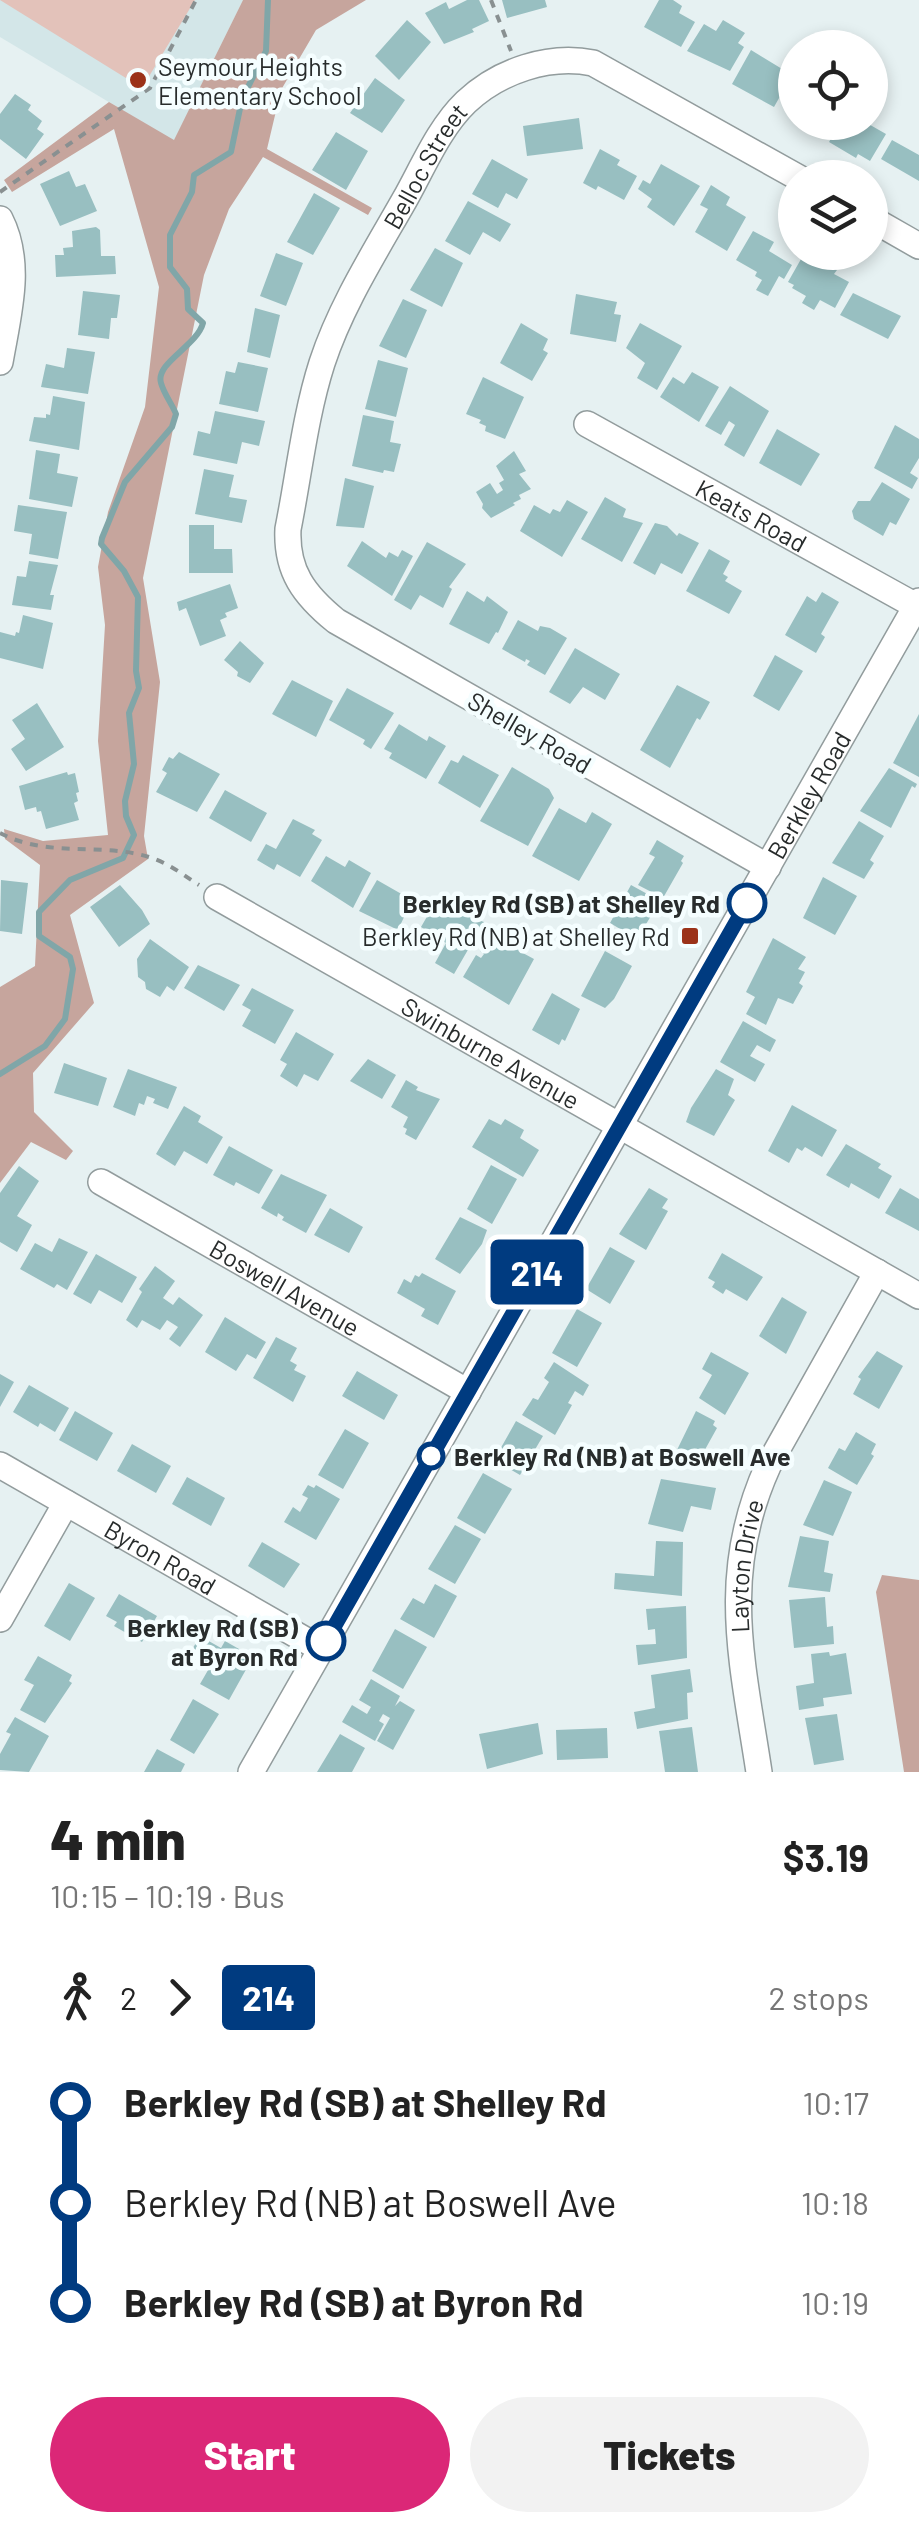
<!DOCTYPE html>
<html lang="en">
<head>
<meta charset="utf-8">
<style>
	:root { --surface:#fff; --page:#f2f2f2; --text:#222; --muted:#767676; --accent:#db2777 }
	body { margin:0; font-family:Barlow,sans-serif; background:var(--page); color:var(--text); height:100vh; display:flex; flex-direction:column; font-size:38px; white-space:nowrap }
	* { box-sizing:border-box; margin:0 }
	p { font-size:32px; color:var(--muted) }
	.icon { flex:none; width:55px; height:55px; fill:none; stroke:currentColor; stroke-width:2; stroke-linecap:round; stroke-linejoin:round }
	.map { position:relative; height:1772px; overflow:hidden }
	.drawer { display:flex; flex-direction:column; background:var(--surface); flex:1 }
	.drawer>* { flex:none }
	.badge { padding:0 20px; border-radius:8px; font-size:35px; line-height:65px }
	.buttons { position:absolute; left:778px; top:30px; display:grid; gap:20px }
	.buttons a { display:grid; place-items:center; width:110px; height:110px; border-radius:50%; background:var(--surface); box-shadow:0 5px 15px #0003; font-size:50px }
	.map>.badge { position:absolute; translate:-50% -50%; box-shadow:0 0 0 5px #fff }
	.legs { display:flex; align-items:center; gap:15px; height:110px; padding:0 50px; font-size:32px }
	.legs p { margin-inline-start:auto }
	.headline { display:flex; align-items:center; justify-content:space-between; height:170px; padding:0 50px }
	h1 { font-size:55px; font-weight:800; line-height:75px }
	.button { display:flex; gap:20px; margin-top:auto; padding:20px 50px }
	.button a { flex:1; height:115px; border-radius:60px; background:var(--accent); color:#fff; font-size:40px; font-weight:800; line-height:115px; text-align:center }
	.button a+a { background:var(--page); color:var(--text) }
	ul { padding:0 50px; list-style:none }
	li { display:flex; align-items:center; gap:35px; height:100px; font-size:38px }
	li i { display:grid; place-items:center; width:15px; height:100%; margin:0 12px; background:currentColor }
	li i::after { content:''; width:25px; height:25px; margin:-12px; border:8px solid; border-radius:50%; background:var(--surface) }
	li p { margin-inline-start:auto }
	li:first-child i { background:linear-gradient(#0000 50%,currentColor 0) }
	li:last-child i { background:linear-gradient(currentColor 50%,#0000 0) }
	.map>svg:first-child { display:block }
</style>
</head>
<body>
<div class="map">
<svg width="919" height="1772" viewBox="0 0 919 1772">
	<rect width="100%" height="100%" fill="#e6f1f2"/>
	<path fill="#d3e6e8" d="M0,0H243L174,141L0,37Z"/>
	<path fill="#e3c2ba" d="M0,0H195L142,88Z"/>
	<path fill="#c6a59d" d="M243,0H366L316,30L281,90L267,149L372,208L368,215L263,157L229,209L204,275L143,578L160,682L144,836L148,859L70,915L94,1003L33,1073L34,1112L73,1151L66,1160L31,1142L0,1183V987L35,966L40,865L5,839L4,829L43,841L108,835L98,741L105,625L98,567L108,512L145,407L159,287L114,129L12,192L4,180L109,102L174,140Z
		M882,1575L919,1580V1772H904L876,1592Z"/>
	<g fill="none" stroke-linecap="round" stroke-linejoin="round">
		<path stroke="#80a6a8" stroke-width="6" d="M0,1074L45,1046L65,1019L73,969L70,957L39,936V912L70,880L123,858L134,835L126,816L125,801L134,764L129,713L139,688L136,671L138,597L124,571L101,544L102,538L125,482L172,427L176,414C172,404 164,394 161,383C155,363 197,346 203,323L188,309L187,289L170,267V235L192,192L194,175L231,152L242,99L266,51L268,0"/>
	</g>
	<path fill="#98bfc1" d="M467,0H479L489,21L472,29L474,32L444,44L425,13L446,2L449,9Z
		M502,0H545L547,7L507,18Z
		M659,0H673L682,6L679,13L695,22L681,47L644,27Z
		M407,20L431,42L399,80L375,56Z
		M723,20L745,33L738,43L744,47L730,71L687,51L704,24L716,31Z
		M751,50L792,75L774,107L732,84Z
		M375,78L405,100L382,133L350,113Z
		M15,94L31,105L28,110L42,121L37,129L44,134L26,159L0,139V114Z
		M579,118L583,149L527,156L523,126Z
		M841,122H865L886,134L870,161L858,154L856,158L829,142Z
		M336,132L368,151L346,190L312,170Z
		M892,140L919,155V181L881,159Z
		M600,149L620,160L617,165L637,176L624,200L598,186L596,190L583,183Z
		M492,159L528,179L517,199L506,193L498,208L472,194Z
		M661,164L700,186L674,226L647,207L652,199L638,189L643,180L650,184Z
		M69,171L76,187L85,184L97,211L60,226L40,184Z
		M711,185L730,197L726,205L746,217L727,251L695,232L708,209L700,205Z
		M314,193L340,208L313,255L287,242Z
		M468,201L511,224L500,242L483,232L470,255L445,241Z
		M96,227L100,230L101,256H115L116,274L56,277L55,255H64L63,248L73,247L72,231Z
		M753,231L774,242L769,251L792,265L784,279L779,276L768,296L756,290L762,280L755,276L757,272L736,260Z
		M435,248L463,263L442,307L410,290Z
		M805,252L837,270L834,274L849,282L835,308L820,300L814,310L802,303L806,296L792,288L794,285L788,282Z
		M276,253L303,263L286,306L260,296Z
		M83,291L120,295L117,318H111L109,339L78,335Z
		M853,293L901,316L888,339L840,315Z
		M576,294L617,302L614,314L621,315L616,342L570,334Z
		M403,299L427,310L406,358L379,346Z
		M255,308L280,315L270,358L247,352Z
		M521,323L548,339L543,350L548,353L532,381L500,363Z
		M640,323L682,346L657,390L637,378L645,363L626,348Z
		M67,348L95,352L88,394L41,387L46,364L64,368Z
		M378,360L408,368L396,417L365,409Z
		M238,362L268,368L258,412L219,404L226,371L235,373Z
		M692,372L719,387L699,422L660,397L673,377L684,384Z
		M483,377L524,397L505,439L485,431L486,426L479,423L481,420L466,414Z
		M730,386L769,411L744,457L724,445L735,425L729,421L721,435L705,426Z
		M53,396L85,402L79,450L29,441L34,417L46,418V414L50,415Z
		M215,411L265,421L259,446L242,442L237,464L193,455L198,431L210,434Z
		M363,415L394,421L390,442L401,444L394,472L384,470L383,473L352,466Z
		M895,425L919,439V458L910,473L918,478L912,489L874,468Z
		M777,429L820,454L801,486L759,463Z
		M36,450L60,454L57,473L78,477L72,507L29,499Z
		M514,451L526,471L519,474L531,489L519,495L521,499L513,503L515,505L491,518L482,508L483,504L476,492L490,483L497,494L503,490L499,483L504,480L496,466Z
		M204,469L234,475L229,497L247,500L242,523L195,514Z
		M345,478L374,486L364,528L336,526Z
		M882,482L910,499L896,525L890,522L883,536L854,519L852,511L858,501H870Z
		M605,497L626,509L623,517L643,523L622,562L581,539Z
		M567,500L588,512L562,557L520,531L534,505L550,514L553,509L560,512Z
		M18,505L67,512L58,559L29,554L32,534L14,531Z
		M655,523L667,526L677,536L679,533L699,543L682,574L661,563L655,575L633,563Z
		M189,525H214V549H232L233,573H189Z
		M362,541L386,558L389,552L398,557L402,550L413,556L392,596L347,566Z
		M427,542L466,564L449,587L452,589L443,608L420,595L411,610L394,600Z
		M709,549L730,561L723,574L728,577L725,581L742,591L729,614L686,591Z
		M29,561L58,565L50,595H54L51,610L12,605L17,576L26,577Z
		M230,584L238,608L225,613L227,617L220,620L226,636L200,646L186,608L179,611L177,602Z
		M467,591L484,602L487,596L508,612L498,633L496,632L489,644L449,624Z
		M822,592L839,602L821,634L825,637L816,653L785,635L807,596L816,602Z
		M23,615L53,623L43,669L0,658V632L15,636L16,632L19,633Z
		M518,620L538,631L540,626L550,628L567,638L545,675L527,665L530,661L526,659L525,662L502,649Z
		M240,641L264,663L250,683L237,676L238,672L224,660Z
		M575,648L620,674L605,700L583,687L570,704L549,692Z
		M775,655L803,671L779,711L753,696Z
		M292,680L333,701L316,737L272,714Z
		M677,685L710,702L700,720L697,718L670,768L640,750Z
		M347,688L394,713L371,749L363,744L365,740L329,720Z
		M37,703L64,747L26,771L11,749L25,739L12,720Z
		M919,714V777L893,763Z
		M399,724L427,741L429,736L446,746L426,779L389,758L392,753L384,749Z
		M179,752L220,774L197,812L156,792L167,773L162,770L169,757L173,759Z
		M463,755L499,775L480,808L438,783L451,760L458,763Z
		M512,767L549,789L554,798L528,846L480,821Z
		M889,768L917,784L915,788L912,786L891,828L860,811Z
		M67,772L68,775L75,773L79,792L76,793L78,801L74,803L79,820L46,829L41,811L37,812L36,807L25,810L19,786Z
		M225,790L267,813L251,842L209,818Z
		M559,808L586,823L592,812L612,824L579,881L532,856Z
		M293,819L315,830L312,834L322,840L300,877L277,864L274,870L257,860L266,844L276,849Z
		M859,821L884,836L870,860L874,863L864,879L832,863Z
		M657,840L684,856L681,861L683,863L663,898L638,885L655,857L649,854Z
		M326,856L345,867L349,860L371,873L353,908L311,881Z
		M823,877L857,896L835,935L803,918Z
		M1,880L28,883L22,934L0,931Z
		M377,880L412,900L398,930L359,911Z
		M120,885L142,910L150,924L119,947L90,907Z
		M631,885L660,901L637,939L610,923Z
		M440,894L471,909L483,917L481,921L484,922L454,974L435,963L446,943L421,927Z
		M490,934L501,940L503,936L523,948L521,952L534,959L509,1005L463,977L476,955L481,958L484,954L480,951Z
		M773,938L806,957L798,969L805,972L799,983L803,986L793,1004L778,998L766,1025L746,1014L755,997L746,992Z
		M150,939L189,967L174,991L167,986L160,997L146,989L145,982L138,977L137,959Z
		M605,951L632,966L614,999L605,1008L581,996Z
		M198,965L240,985L224,1011L184,988Z
		M252,988L294,1010L275,1044L242,1026L251,1010L242,1005Z
		M552,993L580,1009L565,1041L562,1039L559,1045L532,1030Z
		M743,1021L776,1040L770,1052L757,1045L750,1056L765,1064L755,1082L720,1062Z
		M296,1032L334,1054L318,1081L304,1074L297,1087L280,1076L287,1064L280,1060Z
		M368,1059L396,1075L382,1099L350,1081Z
		M64,1063L107,1078L98,1106L54,1093Z
		M128,1069L177,1087L168,1109L153,1103L155,1099L147,1096L144,1105L139,1103L135,1116L113,1107Z
		M716,1069L734,1079L728,1095L735,1100L714,1136L686,1122L691,1108Z
		M406,1080L418,1087L416,1090L440,1099L416,1140L405,1134L407,1129L403,1127L408,1117L391,1107Z
		M792,1105L837,1130L822,1157L805,1147L802,1151L797,1148L789,1163L768,1151Z
		M184,1106L201,1116L198,1122L223,1137L207,1164L184,1151L175,1166L156,1154Z
		M489,1119L501,1125L505,1119L524,1130L520,1138L539,1150L523,1177L472,1147Z
		M846,1144L881,1164L878,1168L892,1176L879,1199L851,1183L849,1188L826,1175Z
		M229,1146L273,1170L259,1194L236,1182L234,1186L213,1175Z
		M491,1165L517,1179L492,1224L467,1209Z
		M19,1166L39,1181L17,1216L32,1225L17,1252L0,1242V1193Z
		M281,1174L327,1195L306,1233L282,1220L284,1217L278,1213L277,1217L261,1208Z
		M649,1188L668,1199L662,1208L668,1211L646,1250L619,1234Z
		M900,1188L919,1199V1231L885,1213Z
		M330,1208L363,1227L349,1253L314,1235Z
		M460,1217L487,1230L482,1244L460,1274L435,1259Z
		M59,1238L88,1252L67,1290L57,1284L54,1288L20,1269L35,1243L52,1252Z
		M610,1247L635,1261L610,1304L586,1289Z
		M722,1253L763,1277L747,1301L726,1289L723,1294L712,1287L715,1282L708,1278Z
		M96,1254L137,1277L122,1303L99,1290L91,1304L73,1294Z
		M155,1266L175,1281L163,1298L173,1305L179,1297L203,1315L180,1347L169,1339L178,1327L167,1320L160,1330L142,1320L137,1328L126,1320L142,1292L139,1289Z
		M422,1273L456,1291L438,1325L421,1316L425,1309L397,1293L404,1279L411,1283L415,1275L419,1277Z
		M782,1297L807,1312L786,1354L759,1336Z
		M577,1309L602,1323L577,1367L552,1353Z
		M225,1317L266,1342L256,1359L247,1354L236,1371L205,1352Z
		M276,1337L297,1348L290,1361L297,1365L294,1370L306,1376L293,1402L253,1378Z
		M877,1351L903,1366L879,1409L853,1394L861,1379L858,1377Z
		M711,1352L749,1373L725,1415L699,1398L712,1375L702,1369Z
		M554,1362L589,1385L583,1396L575,1391L568,1403L572,1405L555,1435L522,1415L533,1398L538,1400L549,1382L544,1378Z
		M357,1371L398,1395L384,1420L342,1396Z
		M0,1374L14,1382L0,1407Z
		M29,1385L69,1408L55,1432L40,1423L38,1427L13,1412Z
		M75,1411L113,1433L97,1461L59,1440Z
		M696,1411L715,1421L713,1425L717,1428L702,1455L694,1451L689,1459L676,1452Z
		M516,1421L543,1436L520,1475L494,1460Z
		M345,1429L369,1443L343,1489L318,1475Z
		M856,1432L876,1444L871,1454L874,1456L857,1485L828,1468L839,1448L845,1451Z
		M132,1444L171,1466L156,1493L117,1471Z
		M483,1473L512,1489L485,1534L457,1518Z
		M187,1477L225,1498L211,1526L172,1504Z
		M661,1479L716,1488L711,1510L691,1506L683,1532L648,1524Z
		M824,1480L852,1492L833,1536L803,1525Z
		M308,1485L314,1488L316,1485L340,1499L316,1540L284,1522L293,1507L300,1512L308,1498L302,1495Z
		M455,1525L481,1539L455,1584L428,1569Z
		M800,1536L829,1541L824,1572L833,1574L830,1592L788,1587Z
		M656,1541L683,1542L682,1596L614,1589L615,1573L654,1576Z
		M262,1542L300,1564L284,1588L248,1566Z
		M69,1583L95,1598L70,1641L44,1626Z
		M435,1584L457,1596L434,1638L400,1619L413,1598L424,1604Z
		M119,1594L157,1616L142,1642L114,1626L117,1622L106,1616Z
		M825,1597L827,1627L833,1626L834,1644L794,1648L789,1600Z
		M686,1606L687,1658L638,1665L636,1645L656,1644L655,1629L648,1630L646,1609Z
		M395,1629L427,1647L403,1689L372,1671Z
		M200,1636L221,1648L225,1641L253,1657L229,1700L200,1684L211,1665L190,1653Z
		M829,1652L830,1656L846,1653L852,1694L823,1698L824,1706L799,1710L796,1686L814,1683L811,1654Z
		M38,1656L72,1675L69,1681L72,1683L45,1723L20,1710L34,1685L24,1680Z
		M690,1669L693,1692L687,1693L688,1719L637,1729L634,1712L655,1708L651,1675Z
		M371,1679L400,1696L395,1706L400,1701L415,1710L393,1750L377,1741L390,1718L383,1714L379,1721L384,1724L375,1741L342,1722L352,1705L367,1714L371,1707L359,1700Z
		M193,1699L219,1714L194,1754L170,1740Z
		M837,1714L844,1760L814,1765L805,1718Z
		M15,1717L49,1736L29,1772L0,1770V1754L11,1734L6,1732Z
		M538,1723L543,1754L487,1769L479,1734Z
		M692,1727L698,1772H665L659,1731Z
		M607,1728L608,1758L557,1760L556,1730Z
		M340,1734L365,1748L352,1772H317Z
		M157,1749L185,1764L181,1772H144Z"/>
	<g fill="none" stroke-linecap="round" stroke-linejoin="round">
		<defs>
			<g id="minor">
				<path d="M870,218L919,246"/>
				<path d="M0,219C23,264 8,315 0,362"/>
				<path id="s1" d="M587,424L916,606"/>
				<path id="s2" d="M768,867L336,621C304,595 286,571 288,529C299,474 305,416 322,363C341,305 375,252 405,199C423,167 439,128 466,102C499,71 549,54 593,63L799,178"/>
				<path id="s3" d="M217,897L919,1296"/>
				<path id="s4" d="M101,1182L468,1392"/>
				<path id="s5" d="M0,1465L321,1649"/>
				<path d="M0,1619L66,1503"/>
				<path id="s6" d="M251,1772L919,601"/>
				<path id="s7" d="M759,1772C742,1660 719,1574 768,1466L877,1272"/>
			</g>
		</defs>
		<use href="#minor" stroke="#929c9d" stroke-width="28"/>
		<path stroke="#899091" stroke-width="4" stroke-dasharray="8 8" stroke-linecap="butt" d="M491,0L511,51
			M0,192L150,88L196,0
			M0,833C49,859 102,841 152,858C168,863 185,876 199,885"/>
		<use href="#minor" stroke="#fff" stroke-width="25"/>
	</g>
	<g fill="none" stroke-linecap="round" stroke-linejoin="round">
		<defs>
			<path id="line-1" d="M326,1641L747,903"/>
		</defs>
		<use href="#line-1" stroke="#fff" stroke-width="22"/>
		<use href="#line-1" stroke="#003b80" stroke-width="15"/>
	</g>
	<g fill="#9b3219" stroke="#f5feff" stroke-width="4">
		<circle cx="138" cy="80" r="10"/>
		<rect x="680" y="926" width="20" height="20" rx="5"/>
	</g>
	<g fill="#fff" stroke="#003b80" stroke-width="5">
		<circle cx="747" cy="903" r="18"/>
		<circle cx="431" cy="1456" r="12"/>
		<circle cx="326" cy="1641" r="18"/>
	</g>
	<g text-anchor="middle" dominant-baseline="central" stroke-width="9" stroke-linejoin="round" paint-order="stroke">
		<g font-size="25" fill="#282c2c" stroke="#f5feff" text-anchor="start">
			<text x="158" y="66">Seymour Heights<tspan x="158" dy="29">Elementary School</tspan></text>
			<text x="670" y="936" text-anchor="end">Berkley Rd (NB) at Shelley Rd</text>
		</g>
		<g font-size="25" fill="#282c2c" stroke="#f5feff">
			<text stroke="none"><textPath href="#s2" startOffset="998">Belloc Street</textPath></text>
			<text stroke="none"><textPath href="#s1" startOffset="188">Keats Road</textPath></text>
			<text transform="translate(530 732) rotate(30)">Shelley Road</text>
			<text stroke="none"><textPath href="#s6" startOffset="1125">Berkley Road</textPath></text>
			<text stroke="none"><textPath href="#s3" startOffset="315">Swinburne Avenue</textPath></text>
			<text stroke="none"><textPath href="#s4" startOffset="212">Boswell Avenue</textPath></text>
			<text stroke="none"><textPath href="#s5" startOffset="185">Byron Road</textPath></text>
			<text stroke="none"><textPath href="#s7" startOffset="208">Layton Drive</textPath></text>
		</g>
		<g font-size="25" font-weight="bold" fill="#282c2c" stroke="#f5feff" text-anchor="end">
			<text x="720" y="903">Berkley Rd (SB) at Shelley Rd</text>
			<text x="454" y="1456" text-anchor="start">Berkley Rd (NB) at Boswell Ave</text>
			<text x="298" y="1627">Berkley Rd (SB)<tspan x="298" dy="29">at Byron Rd</tspan></text>
		</g>
	</g>
</svg>
<div class="buttons">
<a><svg class="icon" aria-label="locate" viewBox="0 0 24 24"><circle cx="12" cy="12" r="6"/><path d="M12 2v4M12 18v4M2 12h4M18 12h4"/></svg></a>
<a><svg class="icon" aria-label="layers" viewBox="0 0 24 24"><path d="M12 4l9 5-9 5-9-5zM3 14l9 5 9-5"/></svg></a>
</div>
<b class="badge" style="left:537px;top:1272px;background:#003b80;color:#fff">214</b>
</div>
<section class="drawer">
<div class="headline"><div><h1>4 min</h1><p>10:15 – 10:19 · Bus</p></div><b>$3.19</b></div>
<div class="legs"><svg class="icon" aria-label="walk" viewBox="0 0 24 24"><circle cx="13" cy="4" r="2"/><path d="M13 8l-2 6 4 7M11 14l-3 7M7 12l3-4h3l4 4"/></svg>2<svg class="icon" aria-label="forward" viewBox="0 0 24 24"><path d="M9 5l7 7-7 7"/></svg><b class="badge" style="background:#003b80;color:#fff">214</b><p>2 stops</p></div>
<ul>
<li><i style="color:#003b80"></i><b>Berkley Rd (SB) at Shelley Rd</b><p>10:17</p></li>
<li><i style="color:#003b80"></i><span>Berkley Rd (NB) at Boswell Ave</span><p>10:18</p></li>
<li><i style="color:#003b80"></i><b>Berkley Rd (SB) at Byron Rd</b><p>10:19</p></li>
</ul>
<div class="button"><a>Start</a><a>Tickets</a></div>
</section>
</body>
</html>
